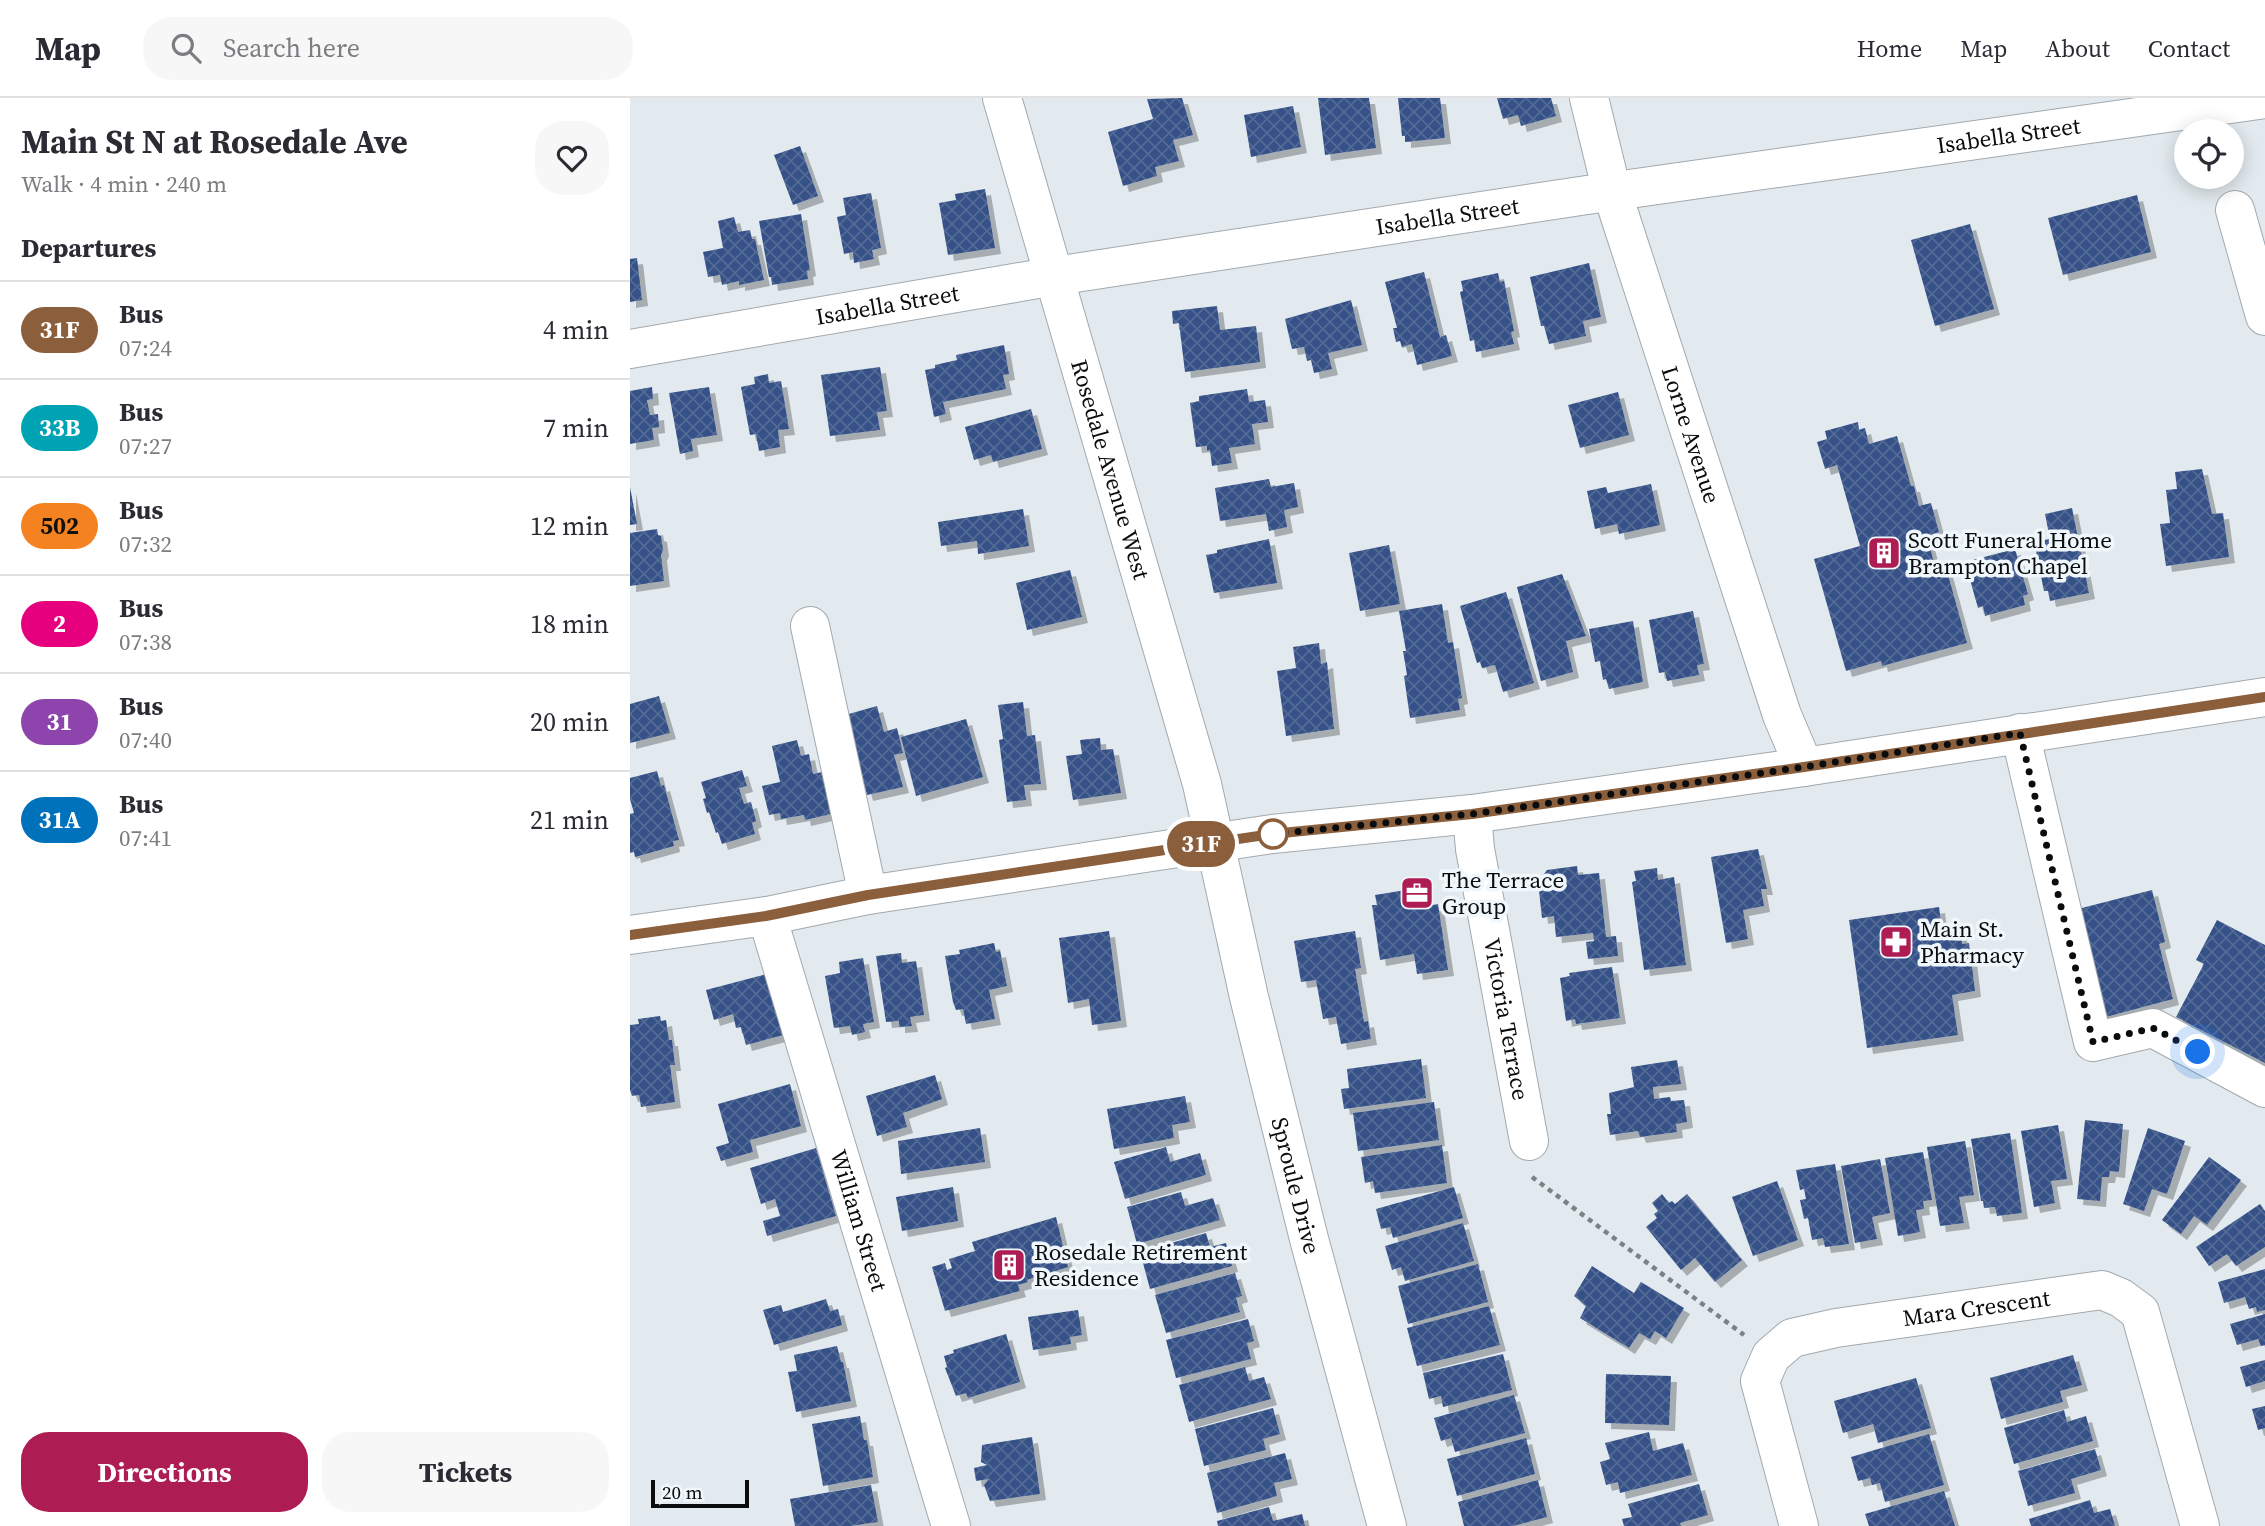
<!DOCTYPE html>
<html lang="en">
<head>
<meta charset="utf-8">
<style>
	:root { --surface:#fff; --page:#f7f7f7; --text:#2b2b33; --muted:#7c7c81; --line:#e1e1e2; --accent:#ad1d53 }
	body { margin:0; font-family:"Source Serif 4",serif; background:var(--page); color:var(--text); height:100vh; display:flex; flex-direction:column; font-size:26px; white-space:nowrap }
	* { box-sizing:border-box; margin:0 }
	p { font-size:23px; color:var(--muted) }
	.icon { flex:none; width:38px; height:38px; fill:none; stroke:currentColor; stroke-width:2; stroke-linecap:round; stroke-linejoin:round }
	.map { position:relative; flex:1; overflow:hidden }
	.drawer { display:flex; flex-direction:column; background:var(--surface); width:630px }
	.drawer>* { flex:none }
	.badge { padding:0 14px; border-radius:23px; font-size:24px; line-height:46px }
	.controls { position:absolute; left:1544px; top:21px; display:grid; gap:14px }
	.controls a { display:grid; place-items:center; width:70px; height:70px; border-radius:50%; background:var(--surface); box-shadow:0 4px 18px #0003; font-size:35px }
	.scale { position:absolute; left:21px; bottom:18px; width:98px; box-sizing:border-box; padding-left:7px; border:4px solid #0a0c0e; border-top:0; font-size:19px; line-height:24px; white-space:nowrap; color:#0a0c0e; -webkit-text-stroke:5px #eff7fc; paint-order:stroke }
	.you { position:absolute; width:35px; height:35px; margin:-18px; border:5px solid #fff; border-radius:50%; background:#1a73e8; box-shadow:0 0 0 10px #1a73e833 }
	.map>.badge { position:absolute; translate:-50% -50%; box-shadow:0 0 0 4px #fff }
	h2 { padding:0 21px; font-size:26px; line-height:63px }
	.round { display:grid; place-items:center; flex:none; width:74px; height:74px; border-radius:28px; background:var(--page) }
	.overview { display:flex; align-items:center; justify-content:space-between; height:119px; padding:0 21px }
	h1 { font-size:33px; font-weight:700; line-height:52px }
	.button { display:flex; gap:14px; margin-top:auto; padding:14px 21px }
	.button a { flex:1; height:80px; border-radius:28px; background:var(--accent); color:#fff; font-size:28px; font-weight:700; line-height:80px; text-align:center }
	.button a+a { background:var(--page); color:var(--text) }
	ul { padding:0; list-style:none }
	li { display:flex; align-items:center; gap:21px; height:98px; padding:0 21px; border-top:2px solid var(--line) }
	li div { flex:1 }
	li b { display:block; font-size:26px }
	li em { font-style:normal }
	li .badge { min-width:77px; font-weight:700; text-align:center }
	header { display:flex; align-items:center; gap:42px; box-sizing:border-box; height:98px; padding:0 35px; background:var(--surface); border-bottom:2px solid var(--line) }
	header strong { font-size:33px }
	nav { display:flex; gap:38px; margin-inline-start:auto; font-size:24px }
	.search { width:490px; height:63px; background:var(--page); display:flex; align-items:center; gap:18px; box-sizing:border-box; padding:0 24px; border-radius:28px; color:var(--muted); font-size:26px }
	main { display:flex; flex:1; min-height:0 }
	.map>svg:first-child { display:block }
</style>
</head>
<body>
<header>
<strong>Map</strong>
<div class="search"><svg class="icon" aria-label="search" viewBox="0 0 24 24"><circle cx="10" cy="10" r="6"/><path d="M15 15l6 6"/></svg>Search here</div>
<nav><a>Home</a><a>Map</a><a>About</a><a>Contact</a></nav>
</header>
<main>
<section class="drawer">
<div class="overview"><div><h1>Main St N at Rosedale Ave</h1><p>Walk · 4 min · 240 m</p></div><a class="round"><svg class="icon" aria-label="heart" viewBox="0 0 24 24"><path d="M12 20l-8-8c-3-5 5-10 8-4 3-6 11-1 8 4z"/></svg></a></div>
<h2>Departures</h2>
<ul>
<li><span class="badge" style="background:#8b5e3c;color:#fff">31F</span><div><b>Bus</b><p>07:24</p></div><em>4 min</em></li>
<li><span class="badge" style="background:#00a3b4;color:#fff">33B</span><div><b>Bus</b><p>07:27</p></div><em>7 min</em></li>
<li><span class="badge" style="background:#f58220;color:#111">502</span><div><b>Bus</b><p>07:32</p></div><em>12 min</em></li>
<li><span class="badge" style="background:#e6007e;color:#fff">2</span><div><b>Bus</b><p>07:38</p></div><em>18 min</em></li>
<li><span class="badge" style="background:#8e44ad;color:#fff">31</span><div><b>Bus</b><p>07:40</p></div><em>20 min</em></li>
<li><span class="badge" style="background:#0072bc;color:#fff">31A</span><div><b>Bus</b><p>07:41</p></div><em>21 min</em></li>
</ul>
<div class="button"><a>Directions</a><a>Tickets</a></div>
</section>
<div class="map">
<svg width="1635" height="1428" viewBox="0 0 1635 1428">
	<defs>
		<pattern id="building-cross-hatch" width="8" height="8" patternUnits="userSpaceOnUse" patternTransform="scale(1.75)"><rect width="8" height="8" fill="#345188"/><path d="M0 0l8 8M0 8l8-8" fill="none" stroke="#546a94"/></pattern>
		<filter id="shadow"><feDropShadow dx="6" dy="6" stdDeviation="0" flood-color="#0004"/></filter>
	</defs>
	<rect width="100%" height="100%" fill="#e2eaef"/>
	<path fill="url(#building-cross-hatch)" filter="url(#shadow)" d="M552,0L563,37L543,42L549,63L525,69L527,78L493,88L478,34L523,21L517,1Z
		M688,0H739L746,50L695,57Z
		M768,0H810L815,40L775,44V38H772Z
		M867,0H921L926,18L891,28L888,17L873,21Z
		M663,8L671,49L621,59L614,17Z
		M170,48L188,98L163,107L144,57Z
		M355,91L365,150L318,157L309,105L326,102L325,96Z
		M241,95L251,150L242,152L244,161L224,165L223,154L214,156L207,119L216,117L213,100Z
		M1507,97L1521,154L1433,177L1418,120Z
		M171,116L180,172L177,173L178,181L142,187L141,179H139L129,123Z
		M104,119L108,134L120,132L122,141H125L134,182L109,187V183L92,187L90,177L78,179L73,154L93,150L88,123Z
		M1340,126L1364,211L1305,228L1281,142Z
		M7,160L12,202L0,204V161Z
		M959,165L971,219L953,223L956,238L919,246L914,228H911L900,179Z
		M794,174L810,239L816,237L822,258L787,267L782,246L772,249L770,243L766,244L763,230H767L755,184Z
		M868,175L870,184L874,183L884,233L881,234L884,246L846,254L844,242L840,243L830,194L833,193L831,183Z
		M721,202L732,247L698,255L702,271L684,275L681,262L677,263L674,249L662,251L655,221Z
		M587,208L590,232L626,228L630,264L555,274L549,225L543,226L542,213Z
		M374,247L379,276L373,277L376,291L313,304L316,316L304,319L295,272L305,270V267L327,262L326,257Z
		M250,269L257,313L247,314L250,332L200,338L191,277Z
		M138,276L139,285L151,283L159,331L148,332L150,349L129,353L126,336L120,337L111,289L125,286L124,279Z
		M22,289L23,301L17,302L20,317L28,316L29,329L22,330L24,342L0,346V293Z
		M79,289L87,337L61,341L63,353L50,356L39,295Z
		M617,291L619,304L635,302L638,324L622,326L625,346L599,350L602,365L582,368L580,352L577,353V348L566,349L560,305L569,303V298Z
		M988,294L999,337L950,350L938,307Z
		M401,311L412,351L363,364L361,357L344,362L335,329Z
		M1228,324L1229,332L1235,330L1239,346L1267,338L1281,388H1284L1289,408L1301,405L1309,434L1297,438L1305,469L1315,466L1337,545L1252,568L1251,563L1216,573L1184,461L1230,448L1207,367L1195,371L1187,344L1197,341L1195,333Z
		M1572,371L1582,416L1593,415L1599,459L1536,468L1530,426L1540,425L1536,392L1547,391L1545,374Z
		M639,381L641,389L664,385L668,409L654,412L657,429L639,433L636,416L590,423L585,390Z
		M1021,386L1030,427L989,436L987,426L965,431L957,393L976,389L978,395Z
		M0,389L7,426L0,427Z
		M1442,410L1459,495L1420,503L1418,493H1414L1404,444L1420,441L1415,416Z
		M393,411L399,448L348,456L347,443L311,448L308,424Z
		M27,431L28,437L31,438L33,452L31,457L34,483L0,488V435Z
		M639,441L647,485L584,495L576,457L587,455V452Z
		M759,447L770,506L730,513L719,455Z
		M1385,451L1398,496L1393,498L1395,507L1355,518L1353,508L1348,510L1335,464Z
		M440,472L452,519L397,532L386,485Z
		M932,476L956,538L936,543L943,574L911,583L887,489Z
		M876,494L904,585L873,594L865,567L852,570L850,564L847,565L830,508Z
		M812,506L818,545L823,544L832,600L828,601L830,612L780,620L774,578L777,577L773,553H776L769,513Z
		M1063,513L1074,566L1067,567L1069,577L1037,583L1035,574L1029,575L1019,522Z
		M1003,523L1013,584L979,591L976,581L973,582L970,563L965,564L959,531Z
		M689,545L691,566L697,564L704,631L656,638L647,573L666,570L663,549Z
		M29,598L40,635L0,645V606Z
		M393,604L397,638L405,637L411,686L394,687L396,702L377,704L369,642L373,641L368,607Z
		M247,608L254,634L267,630L273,655L264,657L273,689L237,697L229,667L208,619Z
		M336,621L353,679L286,698L271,639Z
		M470,640L471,652L483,651L491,695L443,702L436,658L452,656L450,642Z
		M167,642L171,658L179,656L183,676L192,674L201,716L175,722L174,717L151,721L150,715L139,717L132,688L150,684L142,648Z
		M112,672L117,688L109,690L114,706L121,704L126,723L122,725L125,736L92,746L88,734L86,735L79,714L77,715L73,701L76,700L71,684Z
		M27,673L31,688L34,687L49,742L43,743L44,748L5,759L4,754L0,755V716L4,715L0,701V680Z
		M1128,751L1137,791H1131L1134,808L1113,812L1118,841L1096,845L1081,759Z
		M947,768L948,777L969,775L976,839L986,838L988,858L958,861L956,844L964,843L963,835L926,839L924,818L912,820L908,784L917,772Z
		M1027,770L1028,782L1044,779L1056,867L1014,872L1002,784L1006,783L1004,773Z
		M782,791L785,810L808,806L818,872L787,876L784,856L750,862L742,807H747L745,797Z
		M1522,792L1535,844L1529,846L1543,901L1472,920L1444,812Z
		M1309,809L1313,839L1331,836L1332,846L1339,845L1345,893L1322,897L1328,937L1237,950L1219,822Z
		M1587,822L1635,847V965L1546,919L1574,866L1566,862Z
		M479,833L491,923L462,927L459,901L438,905L429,840Z
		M725,833L731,870L725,871L734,924L738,923L741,941L711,946L706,919L693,921L686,882L671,884L664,843Z
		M364,845L366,854L370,853L377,888L359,892L365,921L336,926L333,911L326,912L323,904L315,858L330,856L329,852Z
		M271,855L272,865L286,863L294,917L280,919L282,928L269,929V923L256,924L246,858Z
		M233,860L244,924L233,926L235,934L222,937L220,928L204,930L195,878L210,875L209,864Z
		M982,869L990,920L946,926L945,921L936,923L930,880L940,878L939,875Z
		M141,875L157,936L116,947L111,929L106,930L103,916L84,922L76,892Z
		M30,918L31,923L36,922L39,942H42L45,967H40L45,1004L11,1009L9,997L2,998L0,992V927L9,926L8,921Z
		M791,961L796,1000L714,1011L711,991L719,990L717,971Z
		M1047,962L1051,986L1023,989L1024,1001L1040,999L1041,1003L1054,1002L1057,1024L1046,1026L1047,1034L1010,1039L1008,1033L980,1037L977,1016H981L979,995L1004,989L1001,969Z
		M305,977L312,1001L273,1015L277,1029L247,1038L236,998Z
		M160,986L171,1028L120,1042L123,1054L91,1063L86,1049L99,1045L88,1006Z
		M555,998L560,1024L542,1027L544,1040L484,1051L477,1011Z
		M804,1004L809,1042L728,1053L723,1015Z
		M1455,1022L1493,1026L1489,1074L1480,1073L1479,1079H1472L1470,1103L1447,1101Z
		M1428,1027L1437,1081L1421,1083L1425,1105L1404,1109L1391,1033Z
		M350,1030L355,1064L271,1076L268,1043Z
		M1518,1030L1555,1043L1537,1096L1522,1091L1514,1113L1493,1106Z
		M1380,1035L1392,1115L1367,1118L1365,1109L1354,1110L1353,1103H1351L1341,1041Z
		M1335,1043L1344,1097L1329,1099L1334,1125L1310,1128L1297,1049Z
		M812,1047L817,1085L745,1095L743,1083L735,1085L731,1059Z
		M536,1049L540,1064L570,1055L576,1077L495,1101L484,1064Z
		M186,1050L206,1118L137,1138L133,1123L150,1118L145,1101L131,1106L120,1070Z
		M1293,1054L1302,1102L1293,1103L1294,1111L1286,1112L1290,1134L1268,1138L1255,1060Z
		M1579,1059L1611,1082L1577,1127L1564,1118L1551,1136L1532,1122Z
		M1250,1061L1260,1115L1242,1119L1247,1141L1225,1145L1211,1068Z
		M1205,1066L1219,1146L1195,1149L1193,1140L1182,1142L1178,1120L1174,1121L1170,1102L1176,1101L1174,1091L1170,1092L1166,1072Z
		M1147,1083L1168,1142L1123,1158L1102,1099Z
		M323,1089L328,1123L272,1133L266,1099Z
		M824,1089L833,1120L763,1140L760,1129L751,1131L746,1111Z
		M551,1094L555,1108L583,1100L590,1122L507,1146L497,1109Z
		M1032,1096L1039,1105L1042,1103L1045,1106L1057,1096L1112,1162L1085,1184L1065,1160L1051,1172L1016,1129L1027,1120L1024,1116L1028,1113L1022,1105Z
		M1630,1106L1635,1113V1149L1606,1168L1597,1156L1579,1168L1566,1149Z
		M426,1119L438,1169L397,1182L398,1184L388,1187L390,1193L315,1213L302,1169L315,1165L317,1172L322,1170L319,1161L345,1153L342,1144Z
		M833,1125L844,1163L775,1183L771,1169L762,1172L755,1148Z
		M576,1135L580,1149L596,1145L602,1168L520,1191L510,1154Z
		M848,1166L858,1204L778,1226L768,1188Z
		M962,1168L1004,1195L1011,1184L1054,1210L1036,1240L1025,1233L1020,1241L1009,1235L999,1250L950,1220L956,1208L944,1198Z
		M1635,1171V1212L1627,1214L1626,1209L1619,1211L1615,1199L1594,1205L1588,1184Z
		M605,1175L612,1198L606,1200L610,1214L536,1235L525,1197Z
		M196,1201L200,1213L208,1211L212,1227L144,1247L133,1212L151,1207L153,1214Z
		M859,1208L870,1247L787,1268L777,1230Z
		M448,1212L452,1237L440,1239L441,1246L403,1252L398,1219Z
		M1635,1216V1247L1631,1248L1628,1241L1607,1247L1600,1226Z
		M618,1221L624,1243L617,1245L621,1261L546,1280L536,1242Z
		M376,1236L390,1284L338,1300L336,1295L326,1298L315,1270L317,1269L314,1258L324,1255L323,1252Z
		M207,1248L211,1264H213L221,1303L166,1314L158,1274L167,1273L164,1257Z
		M873,1256L882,1292L813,1309L811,1298L799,1301L793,1275Z
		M1443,1257L1452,1287L1430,1293L1433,1304L1371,1321L1360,1280Z
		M1635,1262V1283L1616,1289L1610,1269Z
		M615,1269L619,1283L634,1279L641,1301L559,1324L549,1287Z
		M976,1276L1041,1278L1039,1327L975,1325Z
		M1286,1280L1301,1330L1248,1345L1243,1326L1213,1335L1204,1303Z
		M884,1297L895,1335L825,1354L821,1340L811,1343L804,1320Z
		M1635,1308V1330L1628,1332L1622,1311Z
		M643,1310L650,1336L633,1341L636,1352L574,1368L565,1331Z
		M1434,1312L1437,1324L1456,1318L1463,1343L1384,1366L1374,1330Z
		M230,1318L234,1342H237L243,1379L193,1388L182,1326Z
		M1019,1334L1023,1353L1053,1345L1062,1377L990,1395L988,1384L976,1387L970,1364L980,1361L975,1345Z
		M1299,1336L1314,1387L1255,1404L1250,1385L1242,1387L1240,1380L1228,1383L1221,1359Z
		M402,1339L410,1396L360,1403L354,1387L359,1381L346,1383L344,1370L357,1367L351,1364L352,1347Z
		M896,1340L905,1376L827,1398L817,1361Z
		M1465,1351L1471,1372L1441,1381L1445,1395L1398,1408L1388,1373Z
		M655,1355L662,1381L644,1385L647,1398L587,1415L577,1375Z
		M908,1382L917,1419L883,1428H834L828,1404Z
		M1069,1386L1078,1417L1050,1425L1051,1428H994L992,1421L1002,1419L998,1406Z
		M241,1387L248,1424L220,1428H165L160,1401Z
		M1314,1393L1325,1428H1239L1235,1416Z
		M1460,1402L1464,1415L1480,1411L1485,1428H1401L1399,1421Z
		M639,1409L643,1423L672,1416L675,1428H588L587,1423Z"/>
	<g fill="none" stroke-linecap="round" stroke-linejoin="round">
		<defs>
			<g id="minor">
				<path id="s1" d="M372,0L572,686L619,899L679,1141L757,1428"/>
				<path id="s2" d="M959,0L982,94L1152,617L1174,669"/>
				<path d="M1605,112L1635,218"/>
				<path id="s3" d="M0,251L425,178L957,97L1635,1"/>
				<path d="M180,528L238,797"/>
				<path d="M1390,635L1463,944L1523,930L1635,990"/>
				<path id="s4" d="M842,716L845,751L899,1043"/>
				<path id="s5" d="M137,818L321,1428"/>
				<path id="s6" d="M1169,1428L1130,1283L1141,1258L1162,1240L1206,1230L1472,1192L1491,1200L1510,1214L1570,1428"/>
			</g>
			<path id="major" d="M0,837L137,818L238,797L528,753L642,736L842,716L1174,669L1635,599"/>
		</defs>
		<use href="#minor" stroke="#a2a9ae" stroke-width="40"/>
		<use href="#major" stroke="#a2a9ae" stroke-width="40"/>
		<path stroke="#7b8184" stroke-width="4.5" stroke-dasharray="5 5" stroke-linecap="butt" d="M902,1079L1114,1237"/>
		<use href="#minor" stroke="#fff" stroke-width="38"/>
		<use href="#major" stroke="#fff" stroke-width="38"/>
	</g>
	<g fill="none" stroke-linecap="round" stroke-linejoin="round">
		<defs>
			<path id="line" d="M0,837L136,818L238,797L528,753L642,736L842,716L1174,669L1635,599"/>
		</defs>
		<use href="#line" stroke="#fff" stroke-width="16"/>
		<use href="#line" stroke="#8b5e3c" stroke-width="10"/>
		<path stroke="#0a0c0e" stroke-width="7" stroke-dasharray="0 12.6" d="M643,736L842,716L1174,669L1390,635L1463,944L1523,930L1568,954"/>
	</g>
	<defs>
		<symbol id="building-square" viewBox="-11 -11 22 22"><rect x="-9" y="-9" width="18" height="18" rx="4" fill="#ad1d53" stroke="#eff7fc"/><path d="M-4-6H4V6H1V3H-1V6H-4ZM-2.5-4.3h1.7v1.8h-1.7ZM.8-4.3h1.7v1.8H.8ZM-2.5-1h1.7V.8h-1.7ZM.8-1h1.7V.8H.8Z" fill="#fff"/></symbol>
		<symbol id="office-square" viewBox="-11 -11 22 22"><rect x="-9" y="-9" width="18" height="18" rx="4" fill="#ad1d53" stroke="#eff7fc"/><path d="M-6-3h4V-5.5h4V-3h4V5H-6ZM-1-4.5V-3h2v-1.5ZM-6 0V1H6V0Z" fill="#fff"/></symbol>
		<symbol id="pharmacy-square" viewBox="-11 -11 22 22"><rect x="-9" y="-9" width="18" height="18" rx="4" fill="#ad1d53" stroke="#eff7fc"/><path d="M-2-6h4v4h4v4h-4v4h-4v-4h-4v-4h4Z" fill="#fff"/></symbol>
	</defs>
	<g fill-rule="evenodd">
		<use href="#building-square" x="1235" y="436" width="38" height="38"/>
		<use href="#office-square" x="768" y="776" width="38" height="38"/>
		<use href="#pharmacy-square" x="1247" y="825" width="38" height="38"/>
		<use href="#building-square" x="360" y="1148" width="38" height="38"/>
	</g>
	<circle fill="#fff" stroke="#8b5e3c" stroke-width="3.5" cx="643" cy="736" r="14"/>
	<g text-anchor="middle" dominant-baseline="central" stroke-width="7" stroke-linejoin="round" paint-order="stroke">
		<g font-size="23" fill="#0a0c0e" stroke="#eff7fc">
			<text stroke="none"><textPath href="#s3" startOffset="1395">Isabella Street</textPath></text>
			<text stroke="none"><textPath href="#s3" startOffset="828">Isabella Street</textPath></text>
			<text stroke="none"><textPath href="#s3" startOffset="261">Isabella Street</textPath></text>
			<text stroke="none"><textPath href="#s2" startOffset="352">Lorne Avenue</textPath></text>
			<text stroke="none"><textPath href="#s1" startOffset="387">Rosedale Avenue West</textPath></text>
			<text stroke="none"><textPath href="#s4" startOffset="208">Victoria Terrace</textPath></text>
			<text stroke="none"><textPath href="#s1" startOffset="1127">Sproule Drive</textPath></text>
			<text stroke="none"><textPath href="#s5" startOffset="318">William Street</textPath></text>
			<text stroke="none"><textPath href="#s6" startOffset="392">Mara Crescent</textPath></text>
		</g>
		<g font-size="23" fill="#0a0c0e" stroke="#eff7fc" text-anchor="start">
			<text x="1278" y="442">Scott Funeral Home<tspan x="1278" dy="26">Brampton Chapel</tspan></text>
			<text x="812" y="782">The Terrace<tspan x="812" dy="26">Group</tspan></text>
			<text x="1290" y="831">Main St.<tspan x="1290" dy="26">Pharmacy</tspan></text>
			<text x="404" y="1154">Rosedale Retirement<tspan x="404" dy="26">Residence</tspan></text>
		</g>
	</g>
</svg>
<div class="controls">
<a><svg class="icon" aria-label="locate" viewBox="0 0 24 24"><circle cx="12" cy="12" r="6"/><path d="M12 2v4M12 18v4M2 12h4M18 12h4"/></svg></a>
</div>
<div class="scale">20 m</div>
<div class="you" style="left:1568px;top:954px"></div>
<b class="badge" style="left:571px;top:746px;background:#8b5e3c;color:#fff">31F</b>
</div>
</main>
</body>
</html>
